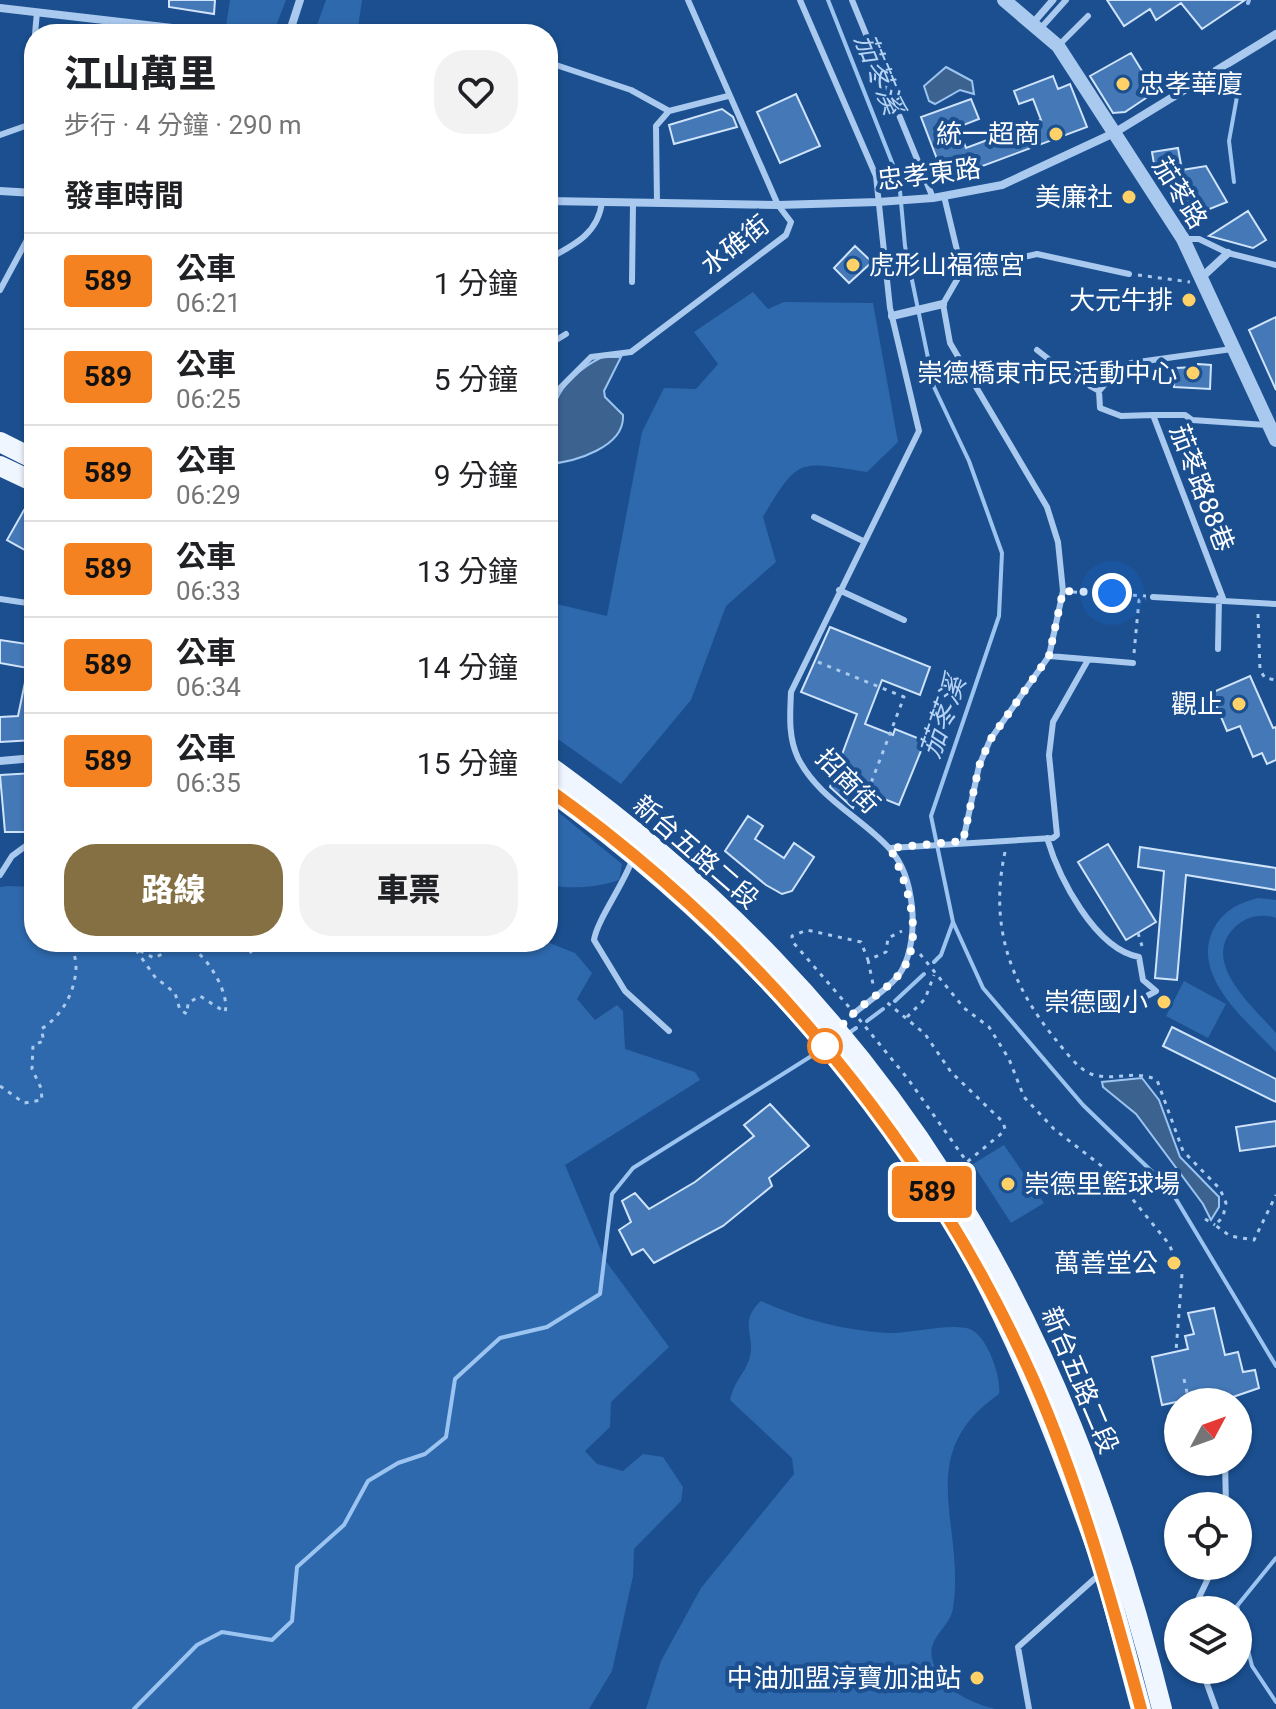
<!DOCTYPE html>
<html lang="zh-TW">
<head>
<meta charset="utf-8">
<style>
	:root { --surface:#fff; --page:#f2f2f2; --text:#202124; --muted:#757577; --line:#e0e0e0; --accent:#847042 }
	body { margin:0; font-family:Roboto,"Noto Sans TC",sans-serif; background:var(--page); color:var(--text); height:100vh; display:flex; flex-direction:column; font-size:30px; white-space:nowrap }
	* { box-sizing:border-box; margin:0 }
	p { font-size:26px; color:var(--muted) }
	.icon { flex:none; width:44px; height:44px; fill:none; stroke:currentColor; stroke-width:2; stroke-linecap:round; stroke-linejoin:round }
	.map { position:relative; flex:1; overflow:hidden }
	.drawer { position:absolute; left:24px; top:24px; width:534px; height:928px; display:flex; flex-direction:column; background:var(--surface); border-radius:32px; box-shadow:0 2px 6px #0004 }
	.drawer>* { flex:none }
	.badge { padding:0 16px; border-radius:6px; font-size:28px; line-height:52px }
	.needle { width:52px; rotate:49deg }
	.controls { position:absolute; left:1164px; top:1388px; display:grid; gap:16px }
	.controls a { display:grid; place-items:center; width:88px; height:88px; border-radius:50%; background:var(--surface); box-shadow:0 2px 6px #0004; font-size:40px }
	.you { position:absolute; width:40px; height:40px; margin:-20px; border:6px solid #fff; border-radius:50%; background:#1a73e8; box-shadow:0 0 0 12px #1a73e833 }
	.map>.badge { position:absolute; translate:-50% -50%; box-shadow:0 0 0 4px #fff }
	h2 { padding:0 40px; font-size:30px; line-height:72px }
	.round { display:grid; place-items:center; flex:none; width:84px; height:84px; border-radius:32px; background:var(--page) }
	.overview { display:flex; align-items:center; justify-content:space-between; height:136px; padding:0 40px }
	h1 { font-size:38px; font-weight:800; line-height:60px }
	.button { display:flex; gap:16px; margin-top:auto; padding:16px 40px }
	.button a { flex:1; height:92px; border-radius:32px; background:var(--accent); color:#fff; font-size:32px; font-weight:800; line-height:92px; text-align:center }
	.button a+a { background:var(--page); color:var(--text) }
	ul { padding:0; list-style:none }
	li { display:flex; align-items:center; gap:24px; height:96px; padding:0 40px; border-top:2px solid var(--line) }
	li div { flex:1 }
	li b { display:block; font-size:30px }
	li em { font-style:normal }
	li .badge { min-width:88px; font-weight:700; text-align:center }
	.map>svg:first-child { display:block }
</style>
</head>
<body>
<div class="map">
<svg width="1276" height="1709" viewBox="0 0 1276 1709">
	<rect width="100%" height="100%" fill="#1b4f8f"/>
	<path fill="#2e69ad" d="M230,0H286L274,31L226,26Z
		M326,0H362L357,34L320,31L317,25Z
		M753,292L768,309L784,302L873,303L898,442L867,472C800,462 799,455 763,517L776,562L726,606L691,700L621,784L548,732V602L607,616L642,432L664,388L696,389L718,364L694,332Z
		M548,804L622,864L619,880C596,888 573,889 548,885Z
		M8,886L34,887V942H547L575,953L592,973L577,999L595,1020L617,1005L623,1011L625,1049L695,1072L700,1080L565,1165L605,1260L669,1347L611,1402L610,1427L585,1451L597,1464L623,1471L643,1454L663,1457L683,1487L681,1501L634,1549L633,1576L612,1671L589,1709H0V887Z
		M1258,898L1276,900V918C1262,913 1246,916 1235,927C1199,962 1254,1007 1276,1033V1052C1246,1020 1185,972 1217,923C1227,909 1241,902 1258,898Z
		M1184,981L1226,1004L1208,1038L1166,1016Z
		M1004,1145L1044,1203L1011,1223L973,1164Z
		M761,1301C800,1319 843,1330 886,1333C912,1334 941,1324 966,1328C986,1330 1002,1378 999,1394C911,1455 966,1524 953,1608C951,1626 927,1638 932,1658C938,1688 968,1702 995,1709H646L661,1661L701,1588L794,1474L792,1458L730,1400C735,1380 743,1376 749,1360C757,1338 737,1322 761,1301Z"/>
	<path fill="#3c6290" stroke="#9cc4f0" stroke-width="2" d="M946,67L972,81L974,94L960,90L935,104L929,101L924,86Z
		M602,357H621L604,391L605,397L623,415C625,447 575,462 548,464C548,413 551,383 602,357Z
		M1142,1078L1159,1100L1180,1157L1219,1197V1207L1211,1220L1203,1204L1136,1114L1103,1087L1102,1082Z"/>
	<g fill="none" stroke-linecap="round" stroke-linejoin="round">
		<path stroke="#9cc4f0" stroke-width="4" d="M828,0L899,180L905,246L934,387L969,461L1002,553L999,616L931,816L953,922L983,988L1083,1105L1170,1189L1276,1366
			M1248,3L1249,0
			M1234,182L1229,141L1238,91
			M934,962L941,955L953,922
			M895,1001L924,974
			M867,1021L883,1009
			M846,1035L856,1028
			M1238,1610L1237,1606L1276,1558
			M1238,1611L1252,1666L1276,1702
			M134,1709L197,1645L222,1632L272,1640L292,1621L297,1567L344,1525L368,1481L398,1463L425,1454L446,1437L455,1379L500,1338L547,1327L600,1294L612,1194L633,1168L821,1050"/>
	</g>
	<path fill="#4478b7" stroke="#cfe3fa" stroke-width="2" d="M169,0H215L214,14L169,7Z
		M1107,0H1245L1202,29L1181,3L1156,20L1150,9L1124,26Z
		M1131,53L1155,92L1125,112L1113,113L1090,76Z
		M1053,76L1058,89L1070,84L1087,127L945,180L921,117L971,99L979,119L958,127L966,148L1041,120L1033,99L1019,104L1014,91Z
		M796,94L820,146L780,163L757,112Z
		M722,109L733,117L737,127L674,144L669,125Z
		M1178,148L1182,170L1206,166L1227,202L1187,218L1154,164L1152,152Z
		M1248,211L1266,240L1253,248L1209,236Z
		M855,246L872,262L849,283L834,268Z
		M1276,317V390L1249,330Z
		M1198,364L1211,365L1210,389L1174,387L1175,368L1198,367Z
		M24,510L34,515V555L7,540Z
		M830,627L930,667L920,695L882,680L865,724L893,735L895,729L925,741L899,805L860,789L853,808L830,787L857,714L801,692Z
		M0,640L34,645V740L0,742V717L18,716L28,668L0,663Z
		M1250,676L1273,728L1276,727V760L1267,764L1262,753L1253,757L1240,726L1227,731L1211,693Z
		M34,773V832H5L0,775Z
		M748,816L763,826L755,839L784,858L794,843L814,857L792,891L782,894L766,885L725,851Z
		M1108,844L1156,922L1126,940L1078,862Z
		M1140,847L1276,868V890L1186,875L1177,980L1155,978L1164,871L1138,867Z
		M1172,1027L1276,1079V1102L1163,1046Z
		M770,1104L809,1146L769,1178L772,1186L723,1226L654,1263L643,1249L632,1255L619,1230L631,1222L622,1201L635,1193L649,1209L695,1182L754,1136L744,1125Z
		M1276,1121V1146L1240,1151L1236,1127Z
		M1214,1308L1225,1355L1238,1352L1243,1372L1255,1370L1259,1388L1230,1398L1231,1402H1196L1195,1398L1162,1405L1152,1357L1188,1349L1185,1336L1194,1334L1188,1313Z"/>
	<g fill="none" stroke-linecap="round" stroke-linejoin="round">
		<path stroke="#a9c9ee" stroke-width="3" stroke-dasharray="4 6" stroke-linecap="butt" d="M1138,275L1190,282
			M1073,592L1146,596
			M1258,614L1260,670L1265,678L1276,680
			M1134,653L1139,600L1146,599
			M818,662L904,697L861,809
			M1005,852C989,925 1010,984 1056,1040C1065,1051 1078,1069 1091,1074C1114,1082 1135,1069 1157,1080L1183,1151L1220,1189L1226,1203L1223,1217L1215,1225L1230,1236L1254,1240L1276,1195
			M1138,933L1142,946
			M122,942L154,958L164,953L168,944
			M243,942L253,955
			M136,950L155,977L175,993L180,1010L187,1014L188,1003L200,996L225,1012C230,995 209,959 194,950C187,946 175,945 168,943
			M920,954L964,1008L989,1027L1009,1059L1024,1097L1054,1129L1112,1174L1169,1244L1182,1274L1176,1351
			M868,960L873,984
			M849,1007L792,941V936L807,930L861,942L868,960L886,952L888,938L902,931
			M907,1017L925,999L934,975
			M859,1019L908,1079L967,1162L1002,1133L1005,1129L1003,1122L951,1072L925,1034L884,1000
			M0,1086L24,1103L42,1100L41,1088L32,1069L33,1045L44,1041L41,1029C61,1017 75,993 76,968C76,959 73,951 73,942
			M1205,1219L1215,1225
			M1184,1379L1189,1402"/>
		<path stroke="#a9c9ee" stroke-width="6" d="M800,0L876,176L890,308L919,431L791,692C790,714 788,737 798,758C818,798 862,818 889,848C915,876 920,937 902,970C893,986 867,1002 852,1015
			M852,0L933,198
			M1040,29L1066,0
			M35,34L37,12
			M1058,46L1088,16
			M34,47V50
			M548,69L556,65L631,90L669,111L728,96
			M0,135L34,123
			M33,193L34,207
			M944,196L962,271L943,304L950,343L1047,507L1058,542L1063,591L1049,656L990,740L979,766L963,841
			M657,203L656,126L669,111
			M1186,239H1199L1228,253L1276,265
			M548,259C574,245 598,234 602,202
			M962,271L1037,254L1129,274
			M632,282L633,203
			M0,290L34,227
			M548,345L566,334
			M1037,350L1065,372L1099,391L1118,369L1131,363L1232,349
			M1099,391L1100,408L1121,416L1153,415
			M548,406L555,393L591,357L631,352L786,235L791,222L778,205L688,0
			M814,517L863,541
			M839,590L904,620
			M1153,597L1276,604
			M1223,598L1153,415H1185L1192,420L1266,425
			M0,599L34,604
			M1218,649L1219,598
			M1049,656L1133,663
			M1047,838C1059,878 1095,949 1139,957L1143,980L1156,991L1136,1002
			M890,848L1053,838L1057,835L1049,755L1053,722L1088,660
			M633,858C624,884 597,920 594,940L625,991L669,1031
			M0,875L12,856L34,840
			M1225,1462L1226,1506
			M1193,1610L1214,1566
			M1202,1670L1216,1709
			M1029,1709L1018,1647L1101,1573"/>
		<path stroke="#a9c9ee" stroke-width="7" d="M1033,23L1053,0"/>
		<path stroke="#a9c9ee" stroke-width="8" d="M0,8L224,34
			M289,34L300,0
			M0,191L34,193
			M548,201L778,205L878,202L933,198L1002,185L1114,133L1276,34
			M1202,277L1228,253
			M892,316L943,304
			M0,761L34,758"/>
		<path stroke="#a9c9ee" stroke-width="14" d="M1004,0L1058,46L1183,239L1276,440"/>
		<path stroke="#f0f6ff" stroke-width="20" d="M0,442L34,459
			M0,466L34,482
			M1104,1570L1141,1709"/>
		<path stroke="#f0f6ff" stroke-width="20" d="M548,765C888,1010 1062,1306 1162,1709
			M548,789C706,903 857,1057 955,1226C1018,1335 1063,1452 1104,1570"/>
	</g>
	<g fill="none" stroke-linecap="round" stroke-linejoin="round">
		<defs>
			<path id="line" d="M548,789C758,939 929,1145 1034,1381C1080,1487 1111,1598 1141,1709"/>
		</defs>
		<use href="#line" stroke="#fff" stroke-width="18"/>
		<use href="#line" stroke="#f58220" stroke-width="12"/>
		<path stroke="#fff" stroke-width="8" stroke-dasharray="0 14.4" d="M825,1046C834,1035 843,1023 854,1013C868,1000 889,988 901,972C926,939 907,881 890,848L963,841L979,766L990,740L1049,656L1063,591L1112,593"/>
	</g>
	<g fill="#ffd166" stroke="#1b4f8f" stroke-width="3">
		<circle cx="1123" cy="84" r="8"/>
		<circle cx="1056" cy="134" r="8"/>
		<circle cx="1129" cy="197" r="8"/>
		<circle cx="853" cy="265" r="8"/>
		<circle cx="1189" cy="300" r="8"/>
		<circle cx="1193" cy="373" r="8"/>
		<circle cx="1239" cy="704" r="8"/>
		<circle cx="1164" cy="1002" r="8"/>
		<circle cx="1008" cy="1184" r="8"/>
		<circle cx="1174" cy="1263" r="8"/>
		<circle cx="977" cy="1678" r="8"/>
	</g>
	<circle fill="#fff" stroke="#f58220" stroke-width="4" cx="825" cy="1046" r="16"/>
	<g text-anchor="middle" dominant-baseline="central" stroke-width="8" stroke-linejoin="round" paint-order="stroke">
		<g font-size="26" fill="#fff" stroke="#1b4f8f" text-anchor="end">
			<text x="1139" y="84" text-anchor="start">忠孝華廈</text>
			<text x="1040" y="134">統一超商</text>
			<text x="1113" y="197">美廉社</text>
			<text x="869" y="265" text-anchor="start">虎形山福德宮</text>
			<text x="1173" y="300">大元牛排</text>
			<text x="1177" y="373">崇德橋東市民活動中心</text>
			<text x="1223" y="704">觀止</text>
			<text x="1148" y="1002">崇德國小</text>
			<text x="1024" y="1184" text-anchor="start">崇德里籃球場</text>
			<text x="1158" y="1263">萬善堂公</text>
			<text x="961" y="1678">中油加盟淳寶加油站</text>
		</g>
		<g font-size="26" fill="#fff" stroke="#1b4f8f">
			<text transform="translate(929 174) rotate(-7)">忠孝東路</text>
			<text transform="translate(1180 193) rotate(58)">茄苳路</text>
			<text transform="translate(735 245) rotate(-38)">水碓街</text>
			<text transform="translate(1202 488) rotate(69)">茄苳路88巷</text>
			<text transform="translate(848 781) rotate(46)">招商街</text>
			<text transform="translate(696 852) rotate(41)">新台五路二段</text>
			<text transform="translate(1080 1380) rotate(67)">新台五路二段</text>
		</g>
		<g font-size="28" font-style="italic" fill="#b5d3f5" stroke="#1b4f8f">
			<text transform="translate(879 74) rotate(68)">茄苳溪</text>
			<text transform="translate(943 717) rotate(-71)">茄苳溪</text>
		</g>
	</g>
</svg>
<div class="controls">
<a><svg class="needle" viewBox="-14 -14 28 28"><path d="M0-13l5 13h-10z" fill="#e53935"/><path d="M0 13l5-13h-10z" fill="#757577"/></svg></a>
<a><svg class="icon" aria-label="locate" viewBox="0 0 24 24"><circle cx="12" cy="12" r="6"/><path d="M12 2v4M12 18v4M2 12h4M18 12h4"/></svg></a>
<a><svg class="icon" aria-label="layers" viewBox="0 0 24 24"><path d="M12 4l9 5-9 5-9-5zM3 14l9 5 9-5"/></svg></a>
</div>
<div class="you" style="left:1112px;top:593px"></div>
<b class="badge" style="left:932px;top:1192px;background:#f58220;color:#111">589</b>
<section class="drawer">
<div class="overview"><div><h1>江山萬里</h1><p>步行 · 4 分鐘 · 290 m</p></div><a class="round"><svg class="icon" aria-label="heart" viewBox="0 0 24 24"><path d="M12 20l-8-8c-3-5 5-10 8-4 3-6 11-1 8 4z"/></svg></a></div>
<h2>發車時間</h2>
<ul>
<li><span class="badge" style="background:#f58220;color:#111">589</span><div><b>公車</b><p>06:21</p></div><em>1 分鐘</em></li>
<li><span class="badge" style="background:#f58220;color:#111">589</span><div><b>公車</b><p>06:25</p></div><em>5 分鐘</em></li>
<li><span class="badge" style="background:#f58220;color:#111">589</span><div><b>公車</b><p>06:29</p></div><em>9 分鐘</em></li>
<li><span class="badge" style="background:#f58220;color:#111">589</span><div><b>公車</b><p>06:33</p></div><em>13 分鐘</em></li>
<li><span class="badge" style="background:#f58220;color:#111">589</span><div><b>公車</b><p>06:34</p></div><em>14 分鐘</em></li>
<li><span class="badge" style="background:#f58220;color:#111">589</span><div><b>公車</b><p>06:35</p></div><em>15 分鐘</em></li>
</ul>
<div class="button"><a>路線</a><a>車票</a></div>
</section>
</div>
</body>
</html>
